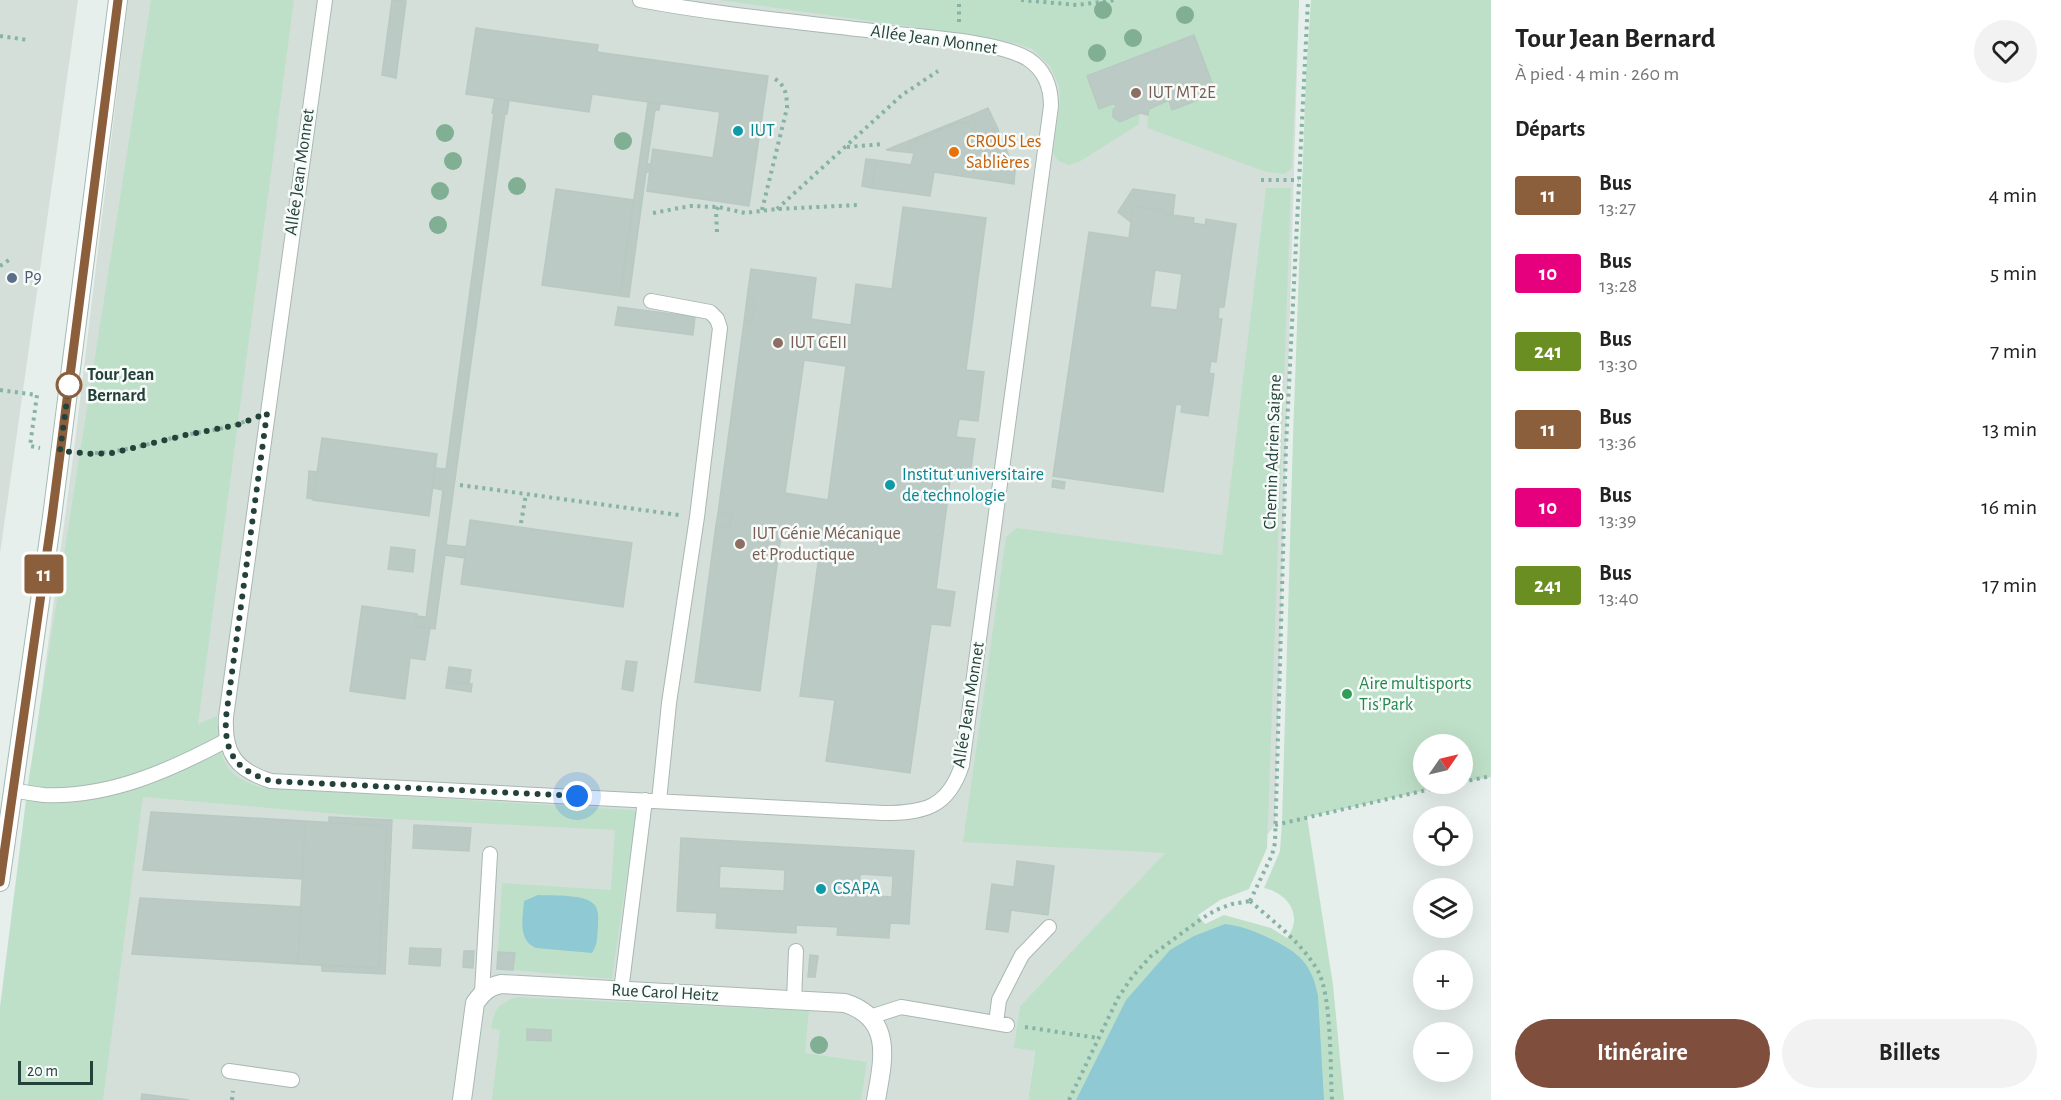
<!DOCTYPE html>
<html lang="fr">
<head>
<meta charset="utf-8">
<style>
	:root { --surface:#fff; --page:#f2f2f2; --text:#222; --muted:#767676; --accent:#804e3d }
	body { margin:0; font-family:"Alegreya Sans",sans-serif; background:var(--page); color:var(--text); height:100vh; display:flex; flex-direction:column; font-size:22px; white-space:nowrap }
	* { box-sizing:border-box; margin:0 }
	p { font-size:20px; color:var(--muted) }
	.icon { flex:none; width:33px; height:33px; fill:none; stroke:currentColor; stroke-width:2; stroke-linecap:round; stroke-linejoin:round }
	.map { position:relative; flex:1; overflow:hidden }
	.sheet { display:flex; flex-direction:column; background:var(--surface); width:570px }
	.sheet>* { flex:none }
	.badge { padding:0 12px; border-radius:4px; font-size:21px; line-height:39px }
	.needle { width:39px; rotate:56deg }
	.controls { position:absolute; left:1413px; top:734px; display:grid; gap:12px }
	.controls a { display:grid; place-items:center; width:60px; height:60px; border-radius:50%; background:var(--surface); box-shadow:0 6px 24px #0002; font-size:30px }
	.scale { position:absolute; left:18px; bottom:15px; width:75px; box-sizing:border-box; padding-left:6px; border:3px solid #24423a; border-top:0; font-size:16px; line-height:21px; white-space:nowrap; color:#24423a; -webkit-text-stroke:4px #f7fbf9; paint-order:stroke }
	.you { position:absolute; width:30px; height:30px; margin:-15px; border:4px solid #fff; border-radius:50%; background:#1a73e8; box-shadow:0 0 0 9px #1a73e833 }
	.map>.badge { position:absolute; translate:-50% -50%; box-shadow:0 0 0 3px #fff }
	h2 { padding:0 24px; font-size:22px; line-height:54px }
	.round { display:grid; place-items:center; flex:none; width:63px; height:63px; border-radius:32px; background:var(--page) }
	.headline { display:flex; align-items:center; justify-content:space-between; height:102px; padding:0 24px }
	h1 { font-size:28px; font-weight:600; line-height:45px }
	.cta { display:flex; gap:12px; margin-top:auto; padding:12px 24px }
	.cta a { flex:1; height:69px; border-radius:36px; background:var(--accent); color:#fff; font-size:24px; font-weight:600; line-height:69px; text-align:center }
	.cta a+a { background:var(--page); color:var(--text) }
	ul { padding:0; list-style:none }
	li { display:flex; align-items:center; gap:18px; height:78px; padding:0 24px }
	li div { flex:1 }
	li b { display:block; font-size:22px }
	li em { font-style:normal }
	li .badge { min-width:66px; font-weight:700; text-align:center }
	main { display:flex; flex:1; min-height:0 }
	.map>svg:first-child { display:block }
</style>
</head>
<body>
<main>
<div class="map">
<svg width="1491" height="1100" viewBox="0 0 1491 1100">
	<rect width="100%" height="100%" fill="#e6efeb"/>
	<path fill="#d4dfda" d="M0,0H78L0,554Z
		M128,0H1299L1275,825L1268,834L1166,853L1020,1006L1015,1048L1035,1050L1028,1100H103L32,765L75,442Z"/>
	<path fill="#bfe0c8" d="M151,0H294L198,724L217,716C219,757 222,778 266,788L633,810L636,813L612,979L513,970L514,953L498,952L502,883L611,890L615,830L395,819L143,797L103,1100H0V1007L28,784Z
		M719,0H1299L1292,168L1285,174L1266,172L1147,128L1149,109L1169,100L1173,110L1216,93L1194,35L1087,76L1099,109L1115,103L1116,107L1113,110V117L1120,121L1140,113L1138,125L1079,162L1069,165L1058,161L1053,153L1060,101L1059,86L1050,66L1032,49L1015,43L956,33Z
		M1311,0H1491V777L1463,782L1462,744H1424V783H1458L1307,817L1333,985L1344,1100H1028L1035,1051L1014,1048L1020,1006L1165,853L963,842L1006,537L1017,528L1222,555L1266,188H1291L1267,848L1249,889L1220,900L1198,915L1205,924L1224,915L1271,928L1287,938C1304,916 1288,893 1264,888L1280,851L1282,823L1293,437L1306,75Z
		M516,997L809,1011L805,1053L867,1062L861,1100H492L500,1030L491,1028C495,1009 497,1004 516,997Z"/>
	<path fill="#8ec9d4" d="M538,895C552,896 589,893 596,907C599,913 598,920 598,926C597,937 598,944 592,953L536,948C517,940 523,917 524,901Z
		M1225,924C1242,926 1254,931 1269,938C1298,952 1312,963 1318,996L1324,1100H1076L1126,1000L1170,950L1194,936Z"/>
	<path fill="#bbcac4" stroke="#b8c9c2" stroke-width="1.5" fill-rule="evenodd" d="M392,0L406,1L396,78L382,75Z
		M476,28L598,45L597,52L768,76L749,206L647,191L653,149L713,158L720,112L592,94L589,112L466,94Z
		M1194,35L1216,93L1172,110L1169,100L1149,109L1148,115L1140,113L1120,122L1113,117V110L1116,107L1115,103L1099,109L1087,76Z
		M495,98L509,101L507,114H505L446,545L466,547L464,558L445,555L435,629L415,626L416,616L426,617L443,490L433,488L435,468L446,469L494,113H492Z
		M648,102L660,104L659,110H655L647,164H651L650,172H646L629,297L620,296Z
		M988,108L997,127L993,129L998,147V168L1015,171L1014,184L934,172L930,196L872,188L876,160L911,165L914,153L909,149L911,142L961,122L968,124L973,129L976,127L972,115Z
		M972,115L976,127L973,129L965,123H957L911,142L909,149L914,153L886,150Z
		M997,127L1015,171L998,168V147L993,129Z
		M866,159L876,160L872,188L862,186Z
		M556,189L633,200L620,296L542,285Z
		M1133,189L1175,195L1173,215L1166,214V211L1133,206L1131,222L1118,212Z
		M1133,206L1166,211V214L1194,218L1193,223L1205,225L1206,219L1236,224L1224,307H1219L1218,319H1222L1216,362L1211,361L1209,373L1214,374L1208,416L1181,412L1182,405L1176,404L1163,492L1053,476L1089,232L1129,238ZM1155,270L1182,274L1177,310L1150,307Z
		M903,207L986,218L966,370L984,372L978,421L959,419L956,437L975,439L970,476L951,473L936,589L955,592L950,626L931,624L910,773L826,761L835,700L800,696L821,541L781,535L760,691L695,682L716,525L730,528L732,515L718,513L744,322L751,324L755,299L747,298L751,269L816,278L811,319L851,325L856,284L892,289ZM804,360L846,366L828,500L785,493Z
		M747,298L755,299L751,324L744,322Z
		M618,307L695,317L693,335L615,325Z
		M322,438L437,454L429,516L313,500Z
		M309,471L317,472L313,499L307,498Z
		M1053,480L1065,482L1064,489L1052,487Z
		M718,513L732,515L730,528L716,525Z
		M470,520L632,543L623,607L461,584Z
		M391,547L415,550L413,572L388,569Z
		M362,606L417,614L415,626L430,628L425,660L410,658L405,699L350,691Z
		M626,661L637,662L633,691L622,689Z
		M449,667L471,670L469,684L447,681Z
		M447,681L472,684L471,692L446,688Z
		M151,812L305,821L302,879L143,870Z
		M329,817L392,820L385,974L322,971V965L379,968L387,826L329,823Z
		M305,821L387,826L379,968L298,964Z
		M414,825L471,828L469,851L413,848Z
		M681,838L914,851L909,924L890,923L889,938L837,935L838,927L796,925V933L716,928L717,913L677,911ZM720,866L785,870L784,891L719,888ZM860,874L893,876L892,897L859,895Z
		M1017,861L1054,866L1048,915L1011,910L1008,932L986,929L992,884L1014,887Z
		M140,898L301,907L298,964L132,954Z
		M410,948L441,949L440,966L409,964Z
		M464,951H474L473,968L463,967Z
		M498,952L515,953L513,970L497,969Z
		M810,955L818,956L815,977H808Z
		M527,1029L551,1030V1041L527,1040Z
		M142,1094L189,1100H141Z"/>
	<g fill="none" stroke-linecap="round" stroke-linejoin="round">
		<defs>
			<path id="lane" d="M325,0L226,717C224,754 236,770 271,781L883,813C924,813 948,808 962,765L1051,106C1051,87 1045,70 1028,59C1000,42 932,38 898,34C812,23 725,16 640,0
				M651,301L710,312L717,319L720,328L697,517L669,703L659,801
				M12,790C23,792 34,794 44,795C109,798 171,770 227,740
				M621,991L645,800
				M482,992L490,854
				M794,1001L796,951
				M870,1017L901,1007L1007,1025
				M996,1023L999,1000L1022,955L1049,927
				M229,1071L292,1080"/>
			<path id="street" d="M462,1100L475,1003C483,992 488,987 501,984L845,1003C894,1019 883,1060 876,1100"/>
			<path id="secondary" d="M0,882L52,517L118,0"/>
		</defs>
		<use href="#lane" stroke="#a8b8b2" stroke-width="16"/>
		<use href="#street" stroke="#a8b8b2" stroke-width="20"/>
		<use href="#secondary" stroke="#a4bbb3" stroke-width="20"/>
		<path stroke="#86b3a5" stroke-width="4" stroke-dasharray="3 4.5" stroke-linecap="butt" d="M1021,0L1077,5L1116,0
			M959,22V0
			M0,36L28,40
			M847,147L883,144
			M1261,180H1299
			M777,209L902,95L938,71
			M762,210L787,108C787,96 786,86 775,79
			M653,213L690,206L718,207L745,213L777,209L857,205
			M717,232L716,211L718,207
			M0,266L12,258
			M0,390L37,395L30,446L40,448
			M80,453C116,455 150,443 185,435C206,431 228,429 248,420
			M460,485L679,515
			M521,523L526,494
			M1462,782L1491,776
			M1275,825L1457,783
			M1250,901L1272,855L1275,843L1286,446L1308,0
			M1250,901C1274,922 1302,943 1318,971C1332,997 1330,1068 1332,1100
			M1025,1027L1098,1038
			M232,1100L233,1091
			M1069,1100L1118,998L1132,977L1151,956L1201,919L1216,910L1232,904L1250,901"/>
		<use href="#lane" stroke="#fff" stroke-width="14"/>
		<use href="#street" stroke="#fff" stroke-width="18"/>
		<use href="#secondary" stroke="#fff" stroke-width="18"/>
	</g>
	<g fill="#80af93">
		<circle cx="1103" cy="10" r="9"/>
		<circle cx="1185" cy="15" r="9"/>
		<circle cx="1133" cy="38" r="9"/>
		<circle cx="1097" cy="53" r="9"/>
		<circle cx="445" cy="133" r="9"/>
		<circle cx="623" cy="141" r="9"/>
		<circle cx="453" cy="161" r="9"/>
		<circle cx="517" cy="186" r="9"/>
		<circle cx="440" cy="191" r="9"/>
		<circle cx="438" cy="225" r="9"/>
		<circle cx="819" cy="1045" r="9"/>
	</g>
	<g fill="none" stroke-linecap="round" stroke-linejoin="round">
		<defs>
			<path id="line" d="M0,882L52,517L118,0"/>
		</defs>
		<use href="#line" stroke="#fff" stroke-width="14"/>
		<use href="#line" stroke="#8b5e3c" stroke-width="9"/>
		<path stroke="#24423a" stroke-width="6" stroke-dasharray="0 10.8" d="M69,385L60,451L94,454L112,453L186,435L237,425L267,413L226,717C224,754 236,770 271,781L577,796"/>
	</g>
	<g fill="#8d6e63" stroke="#f7fbf9" stroke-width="2">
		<circle cx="1136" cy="93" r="6"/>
		<circle cx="778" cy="343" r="6"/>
		<circle cx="740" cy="544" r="6"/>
	</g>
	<g fill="#0f9aa8" stroke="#f7fbf9" stroke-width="2">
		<circle cx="738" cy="131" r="6"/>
		<circle cx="890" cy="485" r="6"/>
		<circle cx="821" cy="889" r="6"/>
	</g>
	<circle fill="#e8710a" stroke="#f7fbf9" stroke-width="2" cx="954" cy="152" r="6"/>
	<circle fill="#5c6f8a" stroke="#f7fbf9" stroke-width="2" cx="12" cy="278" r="6"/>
	<circle fill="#fff" stroke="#8b5e3c" stroke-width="3" cx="69" cy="385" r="12"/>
	<circle fill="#2e9e5b" stroke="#f7fbf9" stroke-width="2" cx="1347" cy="694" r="6"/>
	<g text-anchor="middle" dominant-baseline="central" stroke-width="5" stroke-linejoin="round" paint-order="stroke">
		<g font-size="18" fill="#24423a" stroke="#f7fbf9">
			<text transform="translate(934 40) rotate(8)">Allée Jean Monnet</text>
			<text transform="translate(300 172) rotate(-82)">Allée Jean Monnet</text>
			<text transform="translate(1273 452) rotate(-88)">Chemin Adrien Saigne</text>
			<text transform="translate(969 705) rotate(-81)">Allée Jean Monnet</text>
			<text transform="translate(665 993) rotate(3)">Rue Carol Heitz</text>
		</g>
		<g font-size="18" fill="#785e54" stroke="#f7fbf9" text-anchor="start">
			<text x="1148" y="93">IUT MT2E</text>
			<text x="790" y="343">IUT GEII</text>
			<text x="752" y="534">IUT Génie Mécanique<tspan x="752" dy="21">et Productique</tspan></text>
		</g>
		<g font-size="18" fill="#0d838f" stroke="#f7fbf9" text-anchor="start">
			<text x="750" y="131">IUT</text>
			<text x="902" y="475">Institut universitaire<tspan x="902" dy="21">de technologie</tspan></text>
			<text x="833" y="889">CSAPA</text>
		</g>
		<g font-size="18" fill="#c56008" stroke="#f7fbf9" text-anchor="start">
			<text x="966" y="142">CROUS Les<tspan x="966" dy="21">Sablières</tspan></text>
		</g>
		<g font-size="18" fill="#4e5e75" stroke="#f7fbf9" text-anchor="start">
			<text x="24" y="278">P9</text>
		</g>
		<g font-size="18" font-weight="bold" fill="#24423a" stroke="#f7fbf9" text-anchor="start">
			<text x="87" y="375">Tour Jean<tspan x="87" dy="21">Bernard</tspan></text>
		</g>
		<g font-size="18" fill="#27864d" stroke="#f7fbf9" text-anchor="start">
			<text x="1359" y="684">Aire multisports<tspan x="1359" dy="21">Tis'Park</tspan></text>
		</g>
	</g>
</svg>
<div class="controls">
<a><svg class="needle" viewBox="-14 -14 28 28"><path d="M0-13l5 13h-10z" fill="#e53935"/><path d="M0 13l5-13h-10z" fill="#767676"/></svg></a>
<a><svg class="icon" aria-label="locate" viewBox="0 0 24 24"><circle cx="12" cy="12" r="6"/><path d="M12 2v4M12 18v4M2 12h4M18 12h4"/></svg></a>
<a><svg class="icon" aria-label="layers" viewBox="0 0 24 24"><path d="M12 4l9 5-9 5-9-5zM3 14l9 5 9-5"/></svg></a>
<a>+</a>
<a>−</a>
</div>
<div class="scale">20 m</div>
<div class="you" style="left:577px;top:796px"></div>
<b class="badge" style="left:44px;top:574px;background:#8b5e3c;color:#fff">11</b>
</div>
<section class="sheet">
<div class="headline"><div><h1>Tour Jean Bernard</h1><p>À pied · 4 min · 260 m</p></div><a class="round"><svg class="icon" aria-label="heart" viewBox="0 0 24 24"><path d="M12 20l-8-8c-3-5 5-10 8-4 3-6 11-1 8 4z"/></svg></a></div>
<h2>Départs</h2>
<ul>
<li><span class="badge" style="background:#8b5e3c;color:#fff">11</span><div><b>Bus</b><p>13:27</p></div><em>4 min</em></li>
<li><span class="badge" style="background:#e6007e;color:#fff">10</span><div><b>Bus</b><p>13:28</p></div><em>5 min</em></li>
<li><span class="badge" style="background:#6b8e23;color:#fff">241</span><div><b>Bus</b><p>13:30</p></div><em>7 min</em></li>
<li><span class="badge" style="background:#8b5e3c;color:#fff">11</span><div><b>Bus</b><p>13:36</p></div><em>13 min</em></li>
<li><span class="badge" style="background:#e6007e;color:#fff">10</span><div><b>Bus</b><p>13:39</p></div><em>16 min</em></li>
<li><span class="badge" style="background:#6b8e23;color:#fff">241</span><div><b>Bus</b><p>13:40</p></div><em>17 min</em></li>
</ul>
<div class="cta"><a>Itinéraire</a><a>Billets</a></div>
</section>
</main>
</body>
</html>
